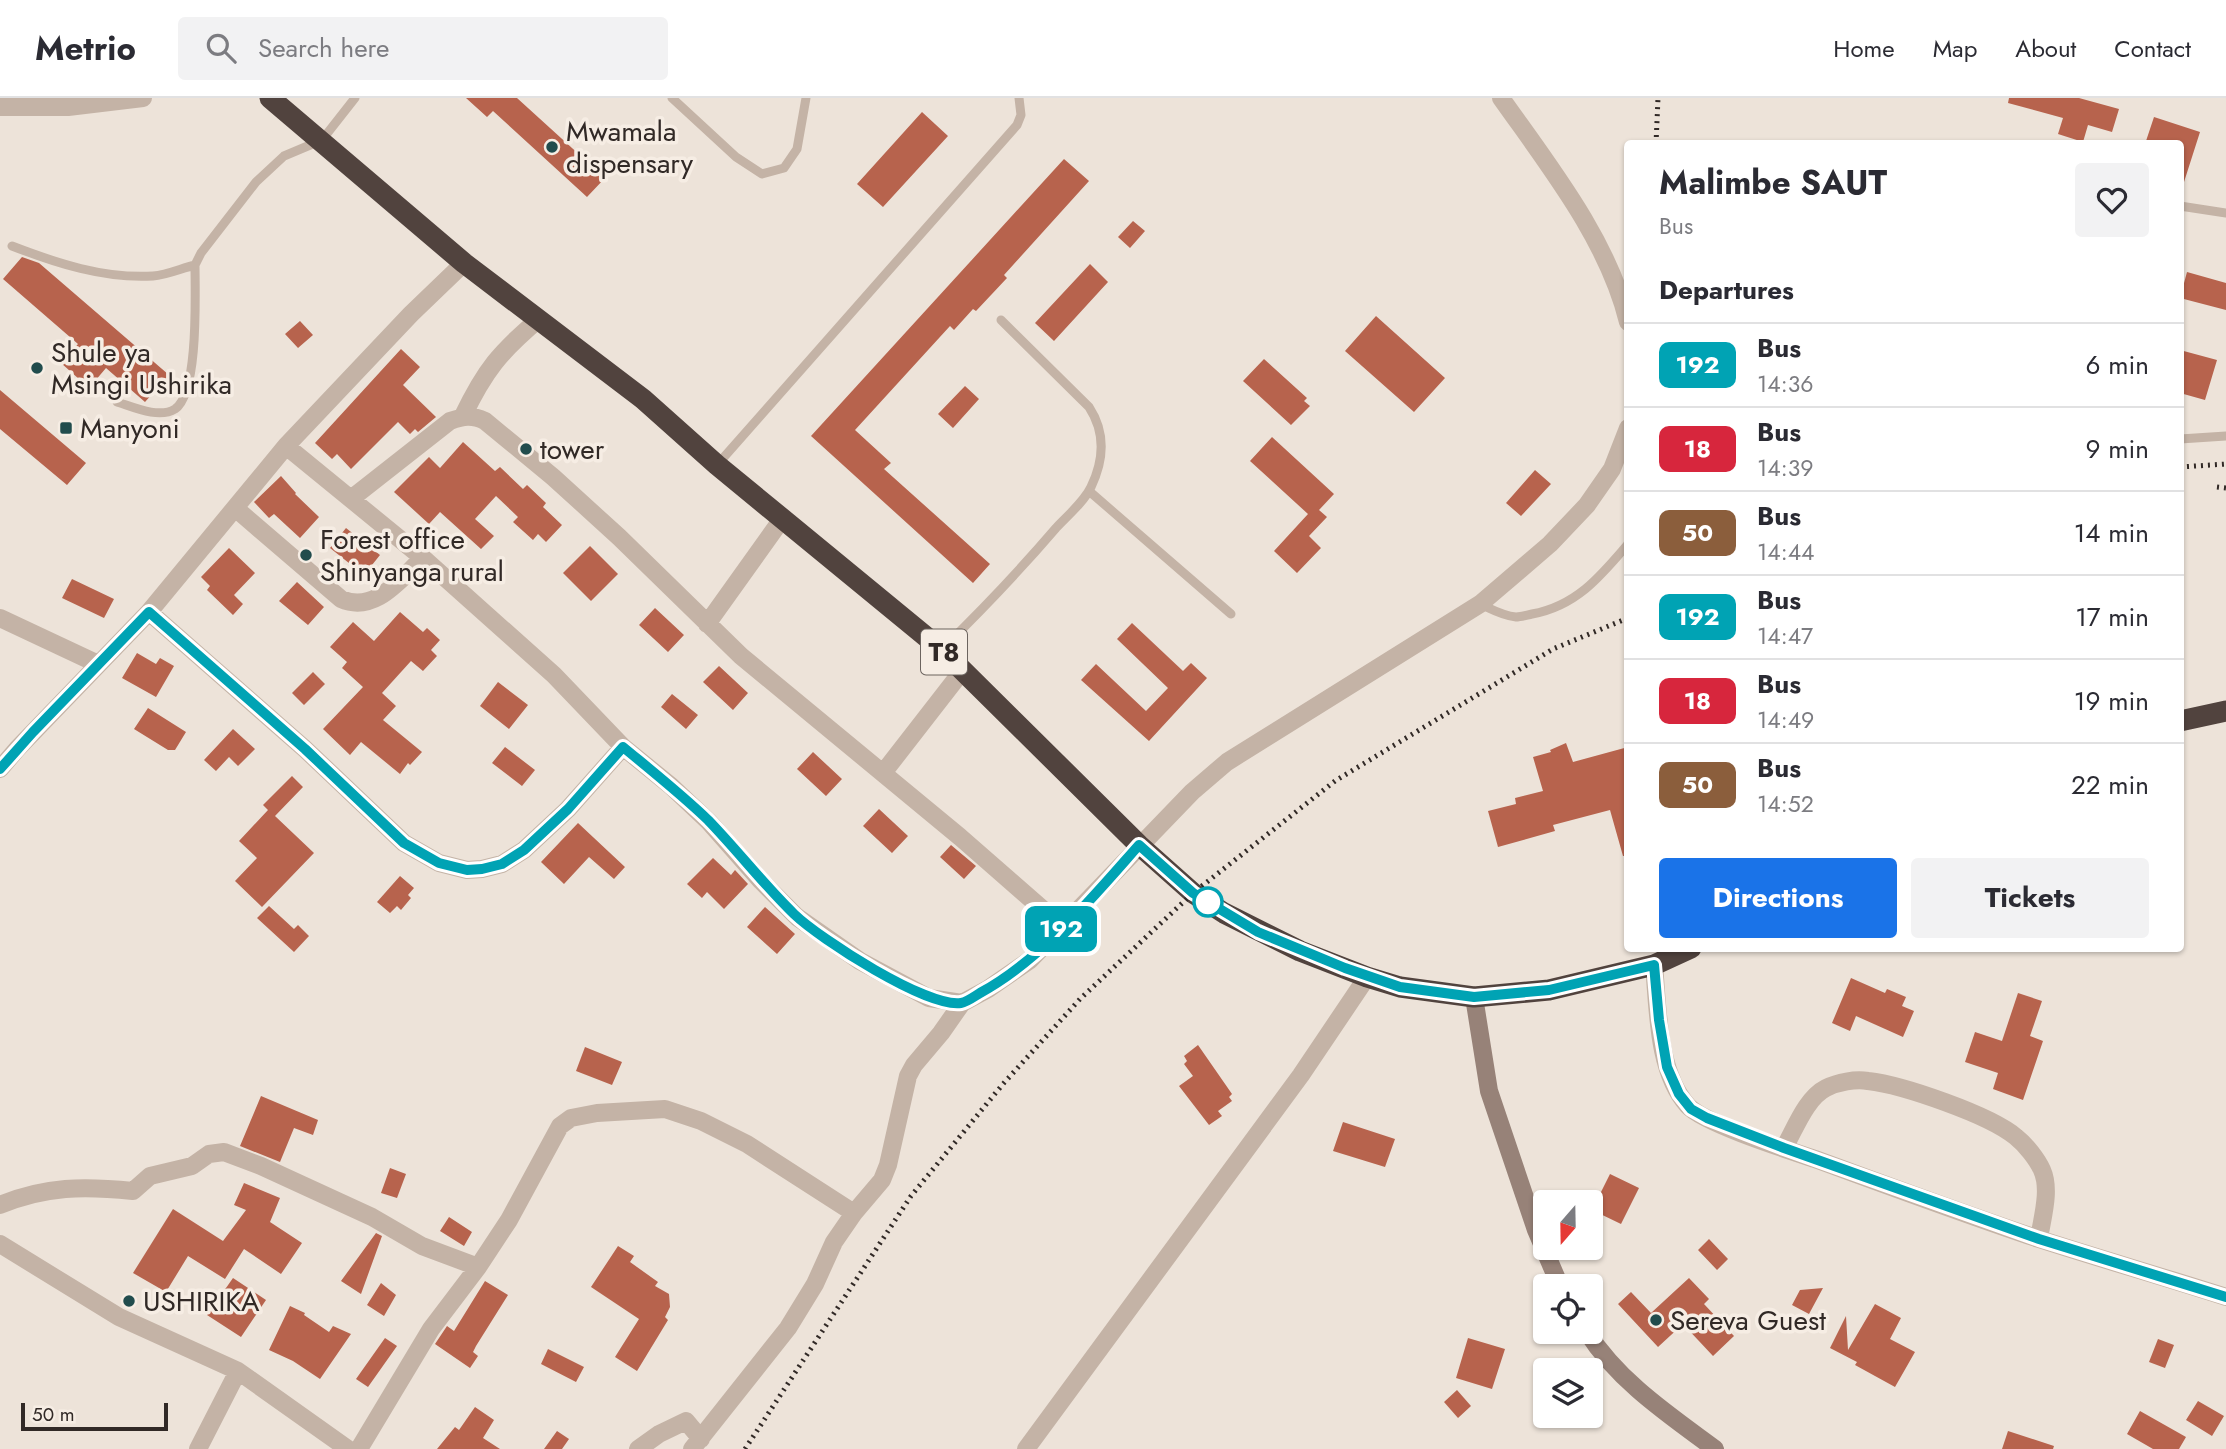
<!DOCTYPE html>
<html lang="en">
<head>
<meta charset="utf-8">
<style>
	:root { --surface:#fff; --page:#f2f2f3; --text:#2b2b33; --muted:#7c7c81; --line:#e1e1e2; --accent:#1a73e8 }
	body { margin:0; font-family:Jost,sans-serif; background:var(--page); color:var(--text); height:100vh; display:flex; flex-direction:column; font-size:26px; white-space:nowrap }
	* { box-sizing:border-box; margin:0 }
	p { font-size:23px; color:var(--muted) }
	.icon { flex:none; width:38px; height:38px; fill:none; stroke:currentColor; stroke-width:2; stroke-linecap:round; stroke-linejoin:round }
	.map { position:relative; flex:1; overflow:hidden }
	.side { position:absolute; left:1624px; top:42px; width:560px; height:812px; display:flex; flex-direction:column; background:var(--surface); border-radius:7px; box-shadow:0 2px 5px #0004 }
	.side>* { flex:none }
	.badge { padding:0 14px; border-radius:10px; font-size:24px; line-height:46px }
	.needle { width:46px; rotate:200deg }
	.buttons { position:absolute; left:1533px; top:1092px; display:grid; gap:14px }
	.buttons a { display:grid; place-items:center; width:70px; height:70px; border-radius:7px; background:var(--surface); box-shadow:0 2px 5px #0004; font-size:35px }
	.scale { position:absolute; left:21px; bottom:18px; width:147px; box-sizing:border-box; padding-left:7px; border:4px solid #312926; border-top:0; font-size:19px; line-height:24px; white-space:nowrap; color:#312926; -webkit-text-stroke:5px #f6ede4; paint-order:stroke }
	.map>.badge { position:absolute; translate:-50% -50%; box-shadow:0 0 0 4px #fff }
	h2 { padding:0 35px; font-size:26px; line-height:63px }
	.round { display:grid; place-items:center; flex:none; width:74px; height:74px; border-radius:7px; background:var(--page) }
	.overview { display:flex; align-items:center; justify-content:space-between; height:119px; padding:0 35px }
	h1 { font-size:33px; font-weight:700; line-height:52px }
	.action { display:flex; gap:14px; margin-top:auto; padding:14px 35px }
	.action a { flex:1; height:80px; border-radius:7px; background:var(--accent); color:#fff; font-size:28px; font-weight:700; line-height:80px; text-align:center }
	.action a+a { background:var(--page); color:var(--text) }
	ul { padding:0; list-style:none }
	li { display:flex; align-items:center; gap:21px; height:84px; padding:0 35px; border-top:2px solid var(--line) }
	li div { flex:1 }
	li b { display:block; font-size:26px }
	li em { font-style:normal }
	li .badge { min-width:77px; font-weight:700; text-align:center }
	header { display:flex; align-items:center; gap:42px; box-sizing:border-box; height:98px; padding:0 35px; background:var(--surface); border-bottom:2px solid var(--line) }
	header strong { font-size:33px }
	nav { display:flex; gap:38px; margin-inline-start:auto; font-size:24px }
	.search { width:490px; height:63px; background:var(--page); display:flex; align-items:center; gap:18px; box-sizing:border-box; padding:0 24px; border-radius:7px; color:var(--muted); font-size:26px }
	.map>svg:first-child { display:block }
</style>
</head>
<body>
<header>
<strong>Metrio</strong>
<div class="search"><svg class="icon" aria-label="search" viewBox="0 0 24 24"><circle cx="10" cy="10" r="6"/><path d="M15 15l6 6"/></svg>Search here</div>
<nav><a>Home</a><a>Map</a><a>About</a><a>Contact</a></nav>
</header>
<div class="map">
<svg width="2226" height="1351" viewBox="0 0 2226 1351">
	<rect width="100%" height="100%" fill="#ede3d9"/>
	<path fill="#b7634d" d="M466,0H517L605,80L587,99L493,13L487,19Z
		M2009,0H2079L2119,11L2112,34L2088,27L2083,44L2058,36L2063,20L2008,5Z
		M922,14L948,38L883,109L857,86Z
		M2154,19L2200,34L2184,84H2180V46H2145Z
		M1064,61L1089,83L1004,177L1007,180L976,213L973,211L954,232L950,228L855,332L891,365L884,371L990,466L973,485L811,338Z
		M1133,123L1145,133L1130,150L1118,139Z
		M22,159L39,165L169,277L145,304L106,270L89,290L61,265L78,246L3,181Z
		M1090,166L1108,184L1054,243L1035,225Z
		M2187,174L2226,185V212L2180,200Z
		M1376,218L1445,280L1414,314L1345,253Z
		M300,223L313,237L298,250L285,236Z
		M401,251L420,269L403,287L436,319L418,334L415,331L410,336L398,324L351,371L337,356L332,361L315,345Z
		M2180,252L2217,262L2205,302L2180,295Z
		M1264,261L1307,300L1304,303L1310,308L1291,327L1243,283Z
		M965,288L979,301L953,330L938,316Z
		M0,292L86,365L67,387L0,331Z
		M1272,339L1334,396L1319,412L1327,419L1309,438L1321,450L1297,475L1274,453L1308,416L1250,363Z
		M463,344L495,373L500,369L523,391L527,387L546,405L543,409L562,427L546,444L538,436L533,442L513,424L518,419L496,398L475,421L494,438L481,451L440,414L429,426L394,394L429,359L440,370Z
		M1535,372L1551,386L1521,418L1506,405Z
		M281,378L296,395L295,396L319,419L300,440L274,416L269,420L254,404Z
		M346,430L380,457L364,477L330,450Z
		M590,448L618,476L591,503L563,475Z
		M229,450L255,475L234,497L243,506L233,517L207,492L210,488L201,479Z
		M72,481L114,501L104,520L62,500Z
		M297,484L324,509L308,527L279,503Z
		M655,510L684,537L668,554L639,527Z
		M400,514L423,534L427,530L440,542L431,552L437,558L423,573L411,563L382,595L396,608L383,622L422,654L410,667L408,665L400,676L361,644L350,657L323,631L363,589L342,570L347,564L330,549L353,524L374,543Z
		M1132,525L1183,573L1191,565L1207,580L1149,643L1081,582L1096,566L1146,613L1168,590L1117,541Z
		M137,555L156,566L160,560L174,568L156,599L122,580Z
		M719,568L748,595L733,612L703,584Z
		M313,574L325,586L304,607L292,595Z
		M498,584L528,607L509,631L480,608Z
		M672,596L698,617L686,631L661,609Z
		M148,610L186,634L175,652H168L134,631Z
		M233,631L255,651L238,668L229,659L216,673L204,662Z
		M1566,645L1573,664L1628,649V758H1623L1610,712L1553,727L1555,733L1498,749L1488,713L1516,706L1515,700L1543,693L1533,659L1551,654L1550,652Z
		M505,649L535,672L522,688L492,665Z
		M813,654L842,681L826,698L797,671Z
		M292,678L303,689L275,718L314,755L262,809L235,783L257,760L239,743L268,712L263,707Z
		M879,711L908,738L892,755L863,728Z
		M578,725L625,769L614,781L589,759L564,786L541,764Z
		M951,747L976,768L964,781L940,759Z
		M713,760L731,777L735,772L748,786L724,811L707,794L702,800L687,786Z
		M400,778L414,790L408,797L411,800L401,812L397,808L390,815L377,804Z
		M269,808L294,831L298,827L309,838L294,854L257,820Z
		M765,809L795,836L777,856L747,829Z
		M1851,880L1885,895L1887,891L1906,899L1902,908L1914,913L1903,939L1856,918L1850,933L1832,925Z
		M2018,895L2042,903L2030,938L2043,943L2023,1002L1993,991L1998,975L1965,964L1975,934L2002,943Z
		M1198,947L1232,996L1229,999L1232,1003L1218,1013L1222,1018L1209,1027L1179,988L1193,978L1184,966L1187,963L1184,958Z
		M585,949L622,964L612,987L576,973Z
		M261,998L318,1022L313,1037L294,1030L280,1064L240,1048Z
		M1343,1024L1395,1041L1385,1069L1333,1053Z
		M390,1070L406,1076L397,1100L381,1095Z
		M1610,1076L1639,1090L1621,1126L1592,1112Z
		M244,1085L280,1100L270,1124L302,1145L281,1176L244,1151L225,1181L188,1158L166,1194L133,1175L173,1111L223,1143L246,1112L234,1107Z
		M449,1119L472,1134L464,1148L440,1133Z
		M376,1135L382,1138L361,1196L341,1183Z
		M1709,1141L1728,1161L1717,1172L1698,1152Z
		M618,1148L634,1158L630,1164L658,1184L655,1188L669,1196L670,1209L665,1219L668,1222L637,1273L615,1259L639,1221L591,1189Z
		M233,1180L266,1202L241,1239L207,1217Z
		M1689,1180L1709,1201L1704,1206L1734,1238L1713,1258L1683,1226L1658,1249L1618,1206L1631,1194L1651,1215Z
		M485,1183L508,1197L476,1248L473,1254L478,1258L470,1270L435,1246L447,1228L454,1233Z
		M381,1185L396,1197L384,1218L367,1207Z
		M1823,1190L1809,1216L1792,1207L1800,1192Z
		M1875,1206L1901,1220L1890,1241L1915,1254L1895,1289L1855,1267L1857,1264L1830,1250L1846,1218L1848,1252Z
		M290,1208L305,1215L304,1217L329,1234L333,1228L351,1236L320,1281L293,1263L269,1252Z
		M385,1240L397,1248L368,1289L356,1281Z
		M1468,1240L1505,1251L1492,1291L1456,1280Z
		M2158,1241L2174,1247L2165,1270L2149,1264Z
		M548,1251L584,1269L576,1284L541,1266Z
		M1457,1292L1471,1308L1458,1320L1444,1304Z
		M2198,1303L2224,1318L2212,1338L2186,1322Z
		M475,1309L494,1322L483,1340L500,1351H437L455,1329L459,1332Z
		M2140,1313L2186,1339L2179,1351H2153L2127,1336Z
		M557,1333L569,1341L562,1351H544Z
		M2008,1333L2054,1348L2053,1351H2002Z"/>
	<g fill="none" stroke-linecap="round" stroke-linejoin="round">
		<path stroke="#c4b3a6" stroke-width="9" d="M672,0L736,59L762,76L784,70L797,51L806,0
			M2180,108L2226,115
			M12,148C56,165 104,181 153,178C167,177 182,170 195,167
			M117,304C133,309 159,321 175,311C199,295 195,195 195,167L201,155L256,84L284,58L322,42L355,0
			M2180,341L2226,338
			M717,367L1017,27L1021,17L1019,0
			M1089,393L1231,516
			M1480,506C1491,511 1503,518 1516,519C1521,519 1527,517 1532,516C1576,508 1600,479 1628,446
			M942,551C982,512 1020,472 1056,430C1067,418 1084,404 1091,389C1104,362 1106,335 1089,309L1001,222"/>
		<path stroke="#c4b3a6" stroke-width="18" d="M1501,0C1549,68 1608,142 1628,224
			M0,9H68L143,0
			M463,318C485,272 500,254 539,221
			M286,348L423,460L554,577L623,649L671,688L709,724L761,783L797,819L860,863L929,900L962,905L988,891L1030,862L1192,694L1227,664L1480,506L1550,446L1587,407L1612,371L1628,330
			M352,400L450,323C464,318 472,317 485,323L553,379L619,439L741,558L960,739L1063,829
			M235,410L341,501C375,516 400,481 423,460
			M149,514L305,651L404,745L439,765L467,772L482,771L502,766L524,752L568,711L623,649
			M0,520L98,566
			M707,526L782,421
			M0,671L17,651L149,514L286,348L411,216L464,165
			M883,675L963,572
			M1654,867C1658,910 1657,974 1688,1008C1705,1026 1788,1052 1815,1061C1889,1088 1964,1116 2039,1141C2101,1161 2164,1179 2226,1199
			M1784,1050C1795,1031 1806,1000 1826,990C1838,984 1855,981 1868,983C1903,987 1990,1017 2016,1039C2026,1047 2037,1061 2042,1072C2051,1092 2042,1120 2039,1141
			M0,1107C46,1088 84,1088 133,1093L150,1078L192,1068L209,1056L224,1054L261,1068L372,1119L422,1148L478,1169
			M0,1146L119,1219L238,1273L348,1351
			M198,1351L238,1273
			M359,1351L431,1231L478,1169L509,1122L560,1028L571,1020L597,1015L665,1011L701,1023L747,1046L854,1115
			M638,1351L659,1336L686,1323L701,1341
			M692,1351L788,1230L815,1186L834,1144L854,1115L882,1082L888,1067L908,978L914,967L941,935L962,905
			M1026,1351L1301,977L1367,879"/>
		<path stroke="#978278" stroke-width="18" d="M1474,899L1489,993L1536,1132L1560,1188
			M1587,1234C1618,1283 1669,1317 1715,1351"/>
		<path stroke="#51433e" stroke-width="21" d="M270,0L464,165L643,301L717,367L941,551L1139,747L1193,795L1224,815L1300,853L1367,879L1400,889L1474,899L1549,892L1654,867L1691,850
			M2180,623L2226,613"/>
		<path stroke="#312926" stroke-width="5" stroke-dasharray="2 5" stroke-linecap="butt" d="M1656,46L1658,0
			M2180,369L2226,366
			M2217,389L2226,390
			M745,1351L911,1098L1003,986L1080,901L1193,795L1335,683L1553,551L1628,520"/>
	</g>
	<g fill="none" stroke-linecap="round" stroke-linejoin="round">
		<defs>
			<path id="line" d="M0,671L33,634L149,514L305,651L404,745L439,765L467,772L482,771L502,766L524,752L568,711L623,649C652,673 681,696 708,722C738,753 764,787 794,816C820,841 927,910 961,905C967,904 975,898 980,895C1041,862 1093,799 1139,747L1193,795L1258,834L1345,870L1400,889L1474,899L1549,892L1654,867L1659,922L1667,969L1679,996L1691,1011L1707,1020L1784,1050L2039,1141L2226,1199"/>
		</defs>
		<use href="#line" stroke="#fff" stroke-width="16"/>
		<use href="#line" stroke="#00a3b4" stroke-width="10"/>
	</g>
	<g fill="#214c4d" stroke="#f6ede4" stroke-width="2.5">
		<circle cx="552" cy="49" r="7"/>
		<circle cx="37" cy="270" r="7"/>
		<rect x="59" y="323" width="14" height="14" rx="3.5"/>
		<circle cx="526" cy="351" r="7"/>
		<circle cx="306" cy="457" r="7"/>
		<circle cx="129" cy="1203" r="7"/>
		<circle cx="1656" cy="1222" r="7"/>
	</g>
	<circle fill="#fff" stroke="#00a3b4" stroke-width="3.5" cx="1208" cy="804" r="14"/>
	<g text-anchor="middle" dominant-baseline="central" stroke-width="7" stroke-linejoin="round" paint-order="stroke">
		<rect fill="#f6ede4" stroke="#6c645f" stroke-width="2" x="921" y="531.5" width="46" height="45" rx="5"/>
		<g font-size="26" font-weight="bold" fill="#312926">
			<text x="944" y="554">T8</text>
		</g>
		<g font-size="28" fill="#312926" stroke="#f6ede4" text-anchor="start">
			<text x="566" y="33">Mwamala<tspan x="566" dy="32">dispensary</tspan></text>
			<text x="51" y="254">Shule ya<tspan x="51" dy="32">Msingi Ushirika</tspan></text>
			<text x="80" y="330">Manyoni</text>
			<text x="540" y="351">tower</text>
			<text x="320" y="441">Forest office<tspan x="320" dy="32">Shinyanga rural</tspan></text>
			<text x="143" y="1203">USHIRIKA</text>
			<text x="1670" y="1222">Sereva Guest</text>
		</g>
	</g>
</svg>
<div class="buttons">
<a><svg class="needle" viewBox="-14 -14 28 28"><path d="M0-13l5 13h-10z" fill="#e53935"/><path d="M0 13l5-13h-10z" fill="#7c7c81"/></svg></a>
<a><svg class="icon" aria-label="locate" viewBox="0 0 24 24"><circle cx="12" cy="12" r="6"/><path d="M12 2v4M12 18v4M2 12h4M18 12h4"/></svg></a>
<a><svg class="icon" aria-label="layers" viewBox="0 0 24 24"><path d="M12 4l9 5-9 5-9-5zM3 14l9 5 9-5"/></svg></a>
</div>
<div class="scale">50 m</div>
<b class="badge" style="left:1061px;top:831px;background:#00a3b4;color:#fff">192</b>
<section class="side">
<div class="overview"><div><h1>Malimbe SAUT</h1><p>Bus</p></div><a class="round"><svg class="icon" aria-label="heart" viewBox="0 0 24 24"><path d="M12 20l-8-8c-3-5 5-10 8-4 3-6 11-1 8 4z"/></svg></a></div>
<h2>Departures</h2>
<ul>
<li><span class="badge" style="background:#00a3b4;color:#fff">192</span><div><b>Bus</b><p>14:36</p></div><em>6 min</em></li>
<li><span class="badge" style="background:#d7263d;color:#fff">18</span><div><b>Bus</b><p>14:39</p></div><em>9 min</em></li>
<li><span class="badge" style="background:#8b5e3c;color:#fff">50</span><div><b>Bus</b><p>14:44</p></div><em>14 min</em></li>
<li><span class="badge" style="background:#00a3b4;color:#fff">192</span><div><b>Bus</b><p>14:47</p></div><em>17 min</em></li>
<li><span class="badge" style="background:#d7263d;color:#fff">18</span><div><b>Bus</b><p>14:49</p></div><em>19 min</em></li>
<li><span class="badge" style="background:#8b5e3c;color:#fff">50</span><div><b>Bus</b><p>14:52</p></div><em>22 min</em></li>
</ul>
<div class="action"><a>Directions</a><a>Tickets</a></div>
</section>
</div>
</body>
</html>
